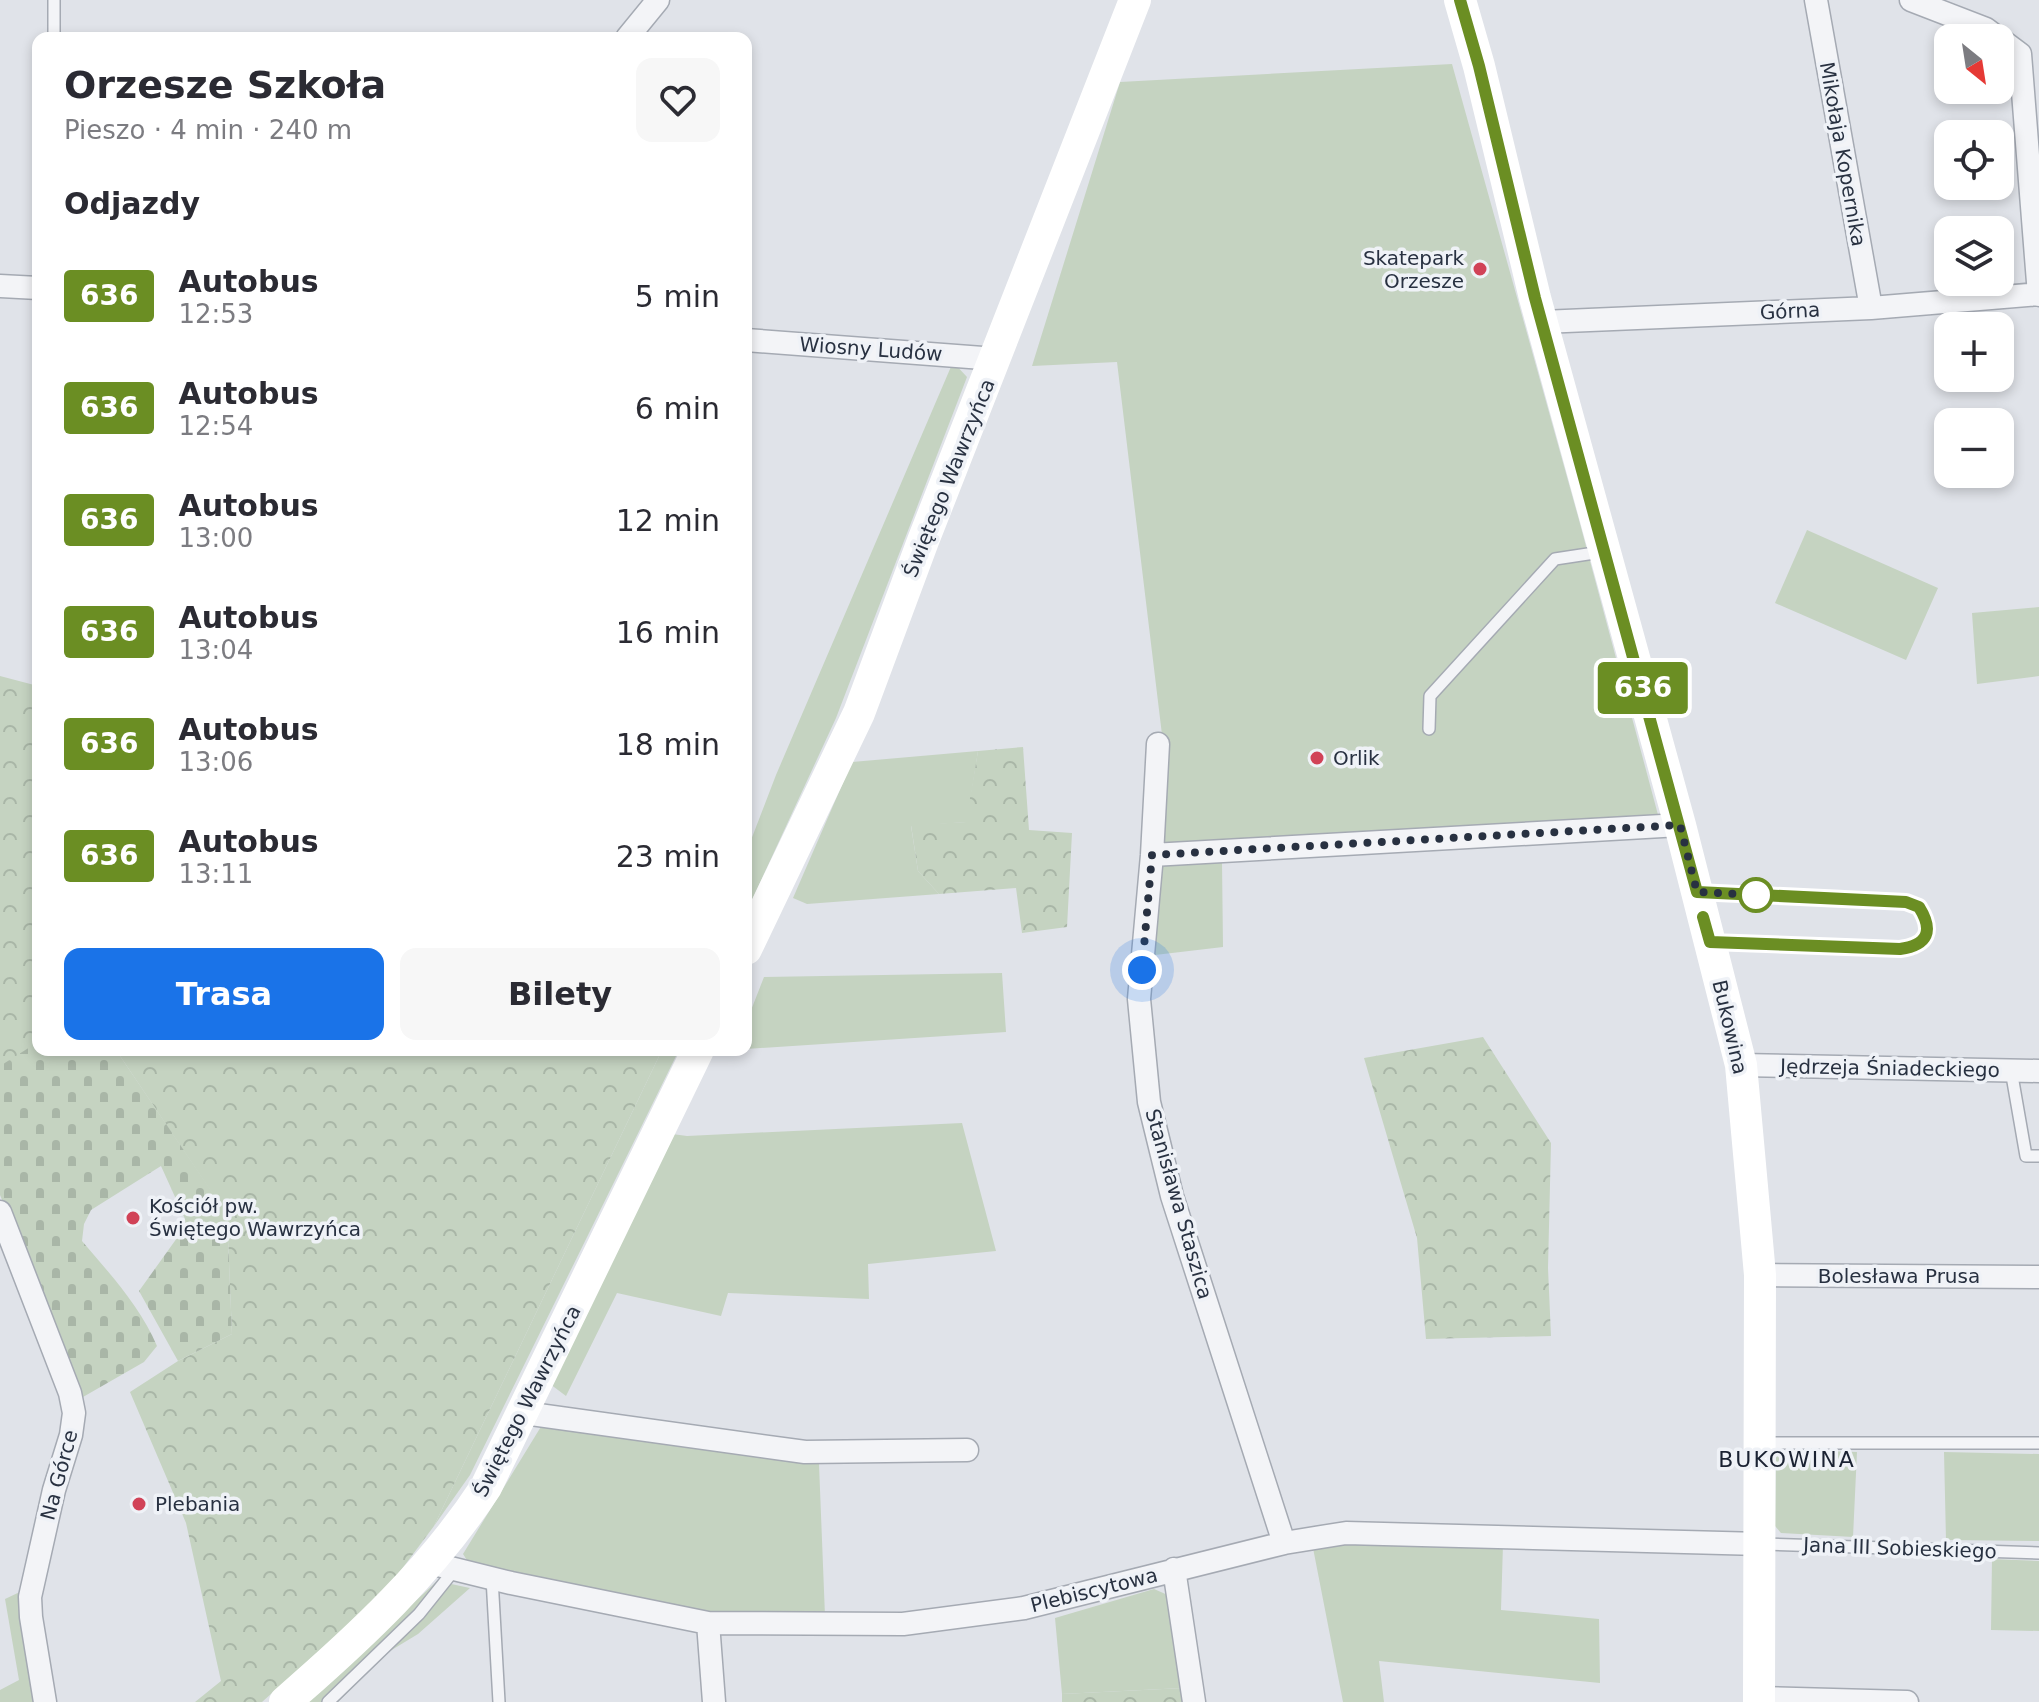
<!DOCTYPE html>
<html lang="pl">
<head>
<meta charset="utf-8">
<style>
	:root { --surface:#fff; --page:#f7f7f7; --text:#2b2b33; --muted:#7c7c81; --accent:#1a73e8 }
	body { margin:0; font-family:"DejaVu Sans",sans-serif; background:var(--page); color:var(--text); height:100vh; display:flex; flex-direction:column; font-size:30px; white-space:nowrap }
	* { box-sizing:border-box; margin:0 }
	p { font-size:26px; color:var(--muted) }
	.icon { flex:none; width:44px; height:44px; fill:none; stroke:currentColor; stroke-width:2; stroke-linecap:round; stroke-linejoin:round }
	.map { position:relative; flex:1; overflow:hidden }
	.drawer { position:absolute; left:32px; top:32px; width:720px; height:1024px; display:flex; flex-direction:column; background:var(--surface); border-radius:16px; box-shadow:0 4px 12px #0003 }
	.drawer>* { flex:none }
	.badge { padding:0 16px; border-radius:6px; font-size:28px; line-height:52px }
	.needle { width:52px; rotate:150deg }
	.fabs { position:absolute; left:1934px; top:24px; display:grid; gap:16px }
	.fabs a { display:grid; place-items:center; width:80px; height:80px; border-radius:16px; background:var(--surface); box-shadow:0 4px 12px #0003; font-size:40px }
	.you { position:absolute; width:40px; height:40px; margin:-20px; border:6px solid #fff; border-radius:50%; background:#1a73e8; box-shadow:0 0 0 12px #1a73e833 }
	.map>.badge { position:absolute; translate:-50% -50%; box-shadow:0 0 0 4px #fff }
	h2 { padding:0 32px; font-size:30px; line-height:72px }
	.round { display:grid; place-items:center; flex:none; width:84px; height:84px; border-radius:16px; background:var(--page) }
	.overview { display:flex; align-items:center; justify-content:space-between; height:136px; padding:0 32px }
	h1 { font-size:38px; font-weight:700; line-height:60px }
	.action { display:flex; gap:16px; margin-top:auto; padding:16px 32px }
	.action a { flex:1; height:92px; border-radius:16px; background:var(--accent); color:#fff; font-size:32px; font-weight:700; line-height:92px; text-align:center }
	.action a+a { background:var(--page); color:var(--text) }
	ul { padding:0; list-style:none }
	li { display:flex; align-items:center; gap:24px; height:112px; padding:0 32px }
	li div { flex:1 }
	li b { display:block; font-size:30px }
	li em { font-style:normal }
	li .badge { min-width:88px; font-weight:700; text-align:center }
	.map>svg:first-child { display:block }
</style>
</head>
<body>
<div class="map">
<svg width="2039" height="1702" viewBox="0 0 2039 1702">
	<defs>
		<pattern id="forest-crowns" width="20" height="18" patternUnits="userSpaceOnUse" patternTransform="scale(2)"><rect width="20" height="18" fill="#c5d3c1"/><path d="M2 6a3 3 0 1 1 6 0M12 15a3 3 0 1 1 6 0" fill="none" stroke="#a9b6a7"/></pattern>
		<pattern id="cemetery-stones" width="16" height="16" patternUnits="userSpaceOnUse" patternTransform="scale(2)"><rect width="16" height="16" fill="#c5d3c1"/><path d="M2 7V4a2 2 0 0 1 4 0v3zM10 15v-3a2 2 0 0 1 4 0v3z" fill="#a9b6a7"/></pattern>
	</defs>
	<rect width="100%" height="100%" fill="#e0e3e9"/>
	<path fill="#c5d3c1" d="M1452,64L1579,520L1661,826L1152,855L1163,743L1117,362L1032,366L1120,82Z
		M953,362L967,377L836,718L746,913V853L776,775Z
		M1807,530L1938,588L1906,660L1775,603Z
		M2039,607V676L1977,684L1972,613Z
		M978,751L967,822L911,826L918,871L939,894L807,904L793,898L852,762Z
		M1222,862L1223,947L1155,955L1161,864Z
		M1002,973L1006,1032L746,1049V1023L764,977Z
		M662,1050H679L470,1475L434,1526Z
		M962,1123L996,1251L868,1264L869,1299L728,1293L721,1316L617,1293L566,1396L550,1384L672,1134L687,1136Z
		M552,1423L819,1464L825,1616L709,1613L470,1565L463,1554L542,1425Z
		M1786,1450L1857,1452L1853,1537L1781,1533L1775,1526L1776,1455Z
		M1944,1452L2039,1454V1541L1946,1540Z
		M1359,1540L1503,1544L1501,1610L1599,1619L1600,1683L1379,1661L1384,1702H1343L1313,1548Z
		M1992,1559L2039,1561V1631L1991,1630Z
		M437,1581L470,1588L418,1634L390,1651L338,1702H307Z
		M1154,1589L1170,1596L1183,1688L1062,1694L1055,1618Z
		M24,1590L37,1702H0V1690L19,1680L5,1599Z"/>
	<path fill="url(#forest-crowns)" d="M0,676L38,686V1043L0,1067Z
		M1023,747L1029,830L1072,833L1067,927L1022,933L1016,888L939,894L918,871L911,825L966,822L978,751Z
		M1483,1037L1551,1143L1548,1268L1551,1336L1426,1339L1417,1238L1364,1058Z
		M116,1050H662L434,1526L384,1593L262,1702H195L221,1681L186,1523L130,1392L178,1361L232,1334L227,1215Z
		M1183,1688L1186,1702H1062V1694Z"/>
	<path fill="url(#cemetery-stones)" d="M38,1042V1050H116L227,1214L232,1334L178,1361L139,1291L182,1231L185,1219L161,1166L91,1210L84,1224L82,1241C110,1274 140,1306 157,1346L144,1362L83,1397L0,1195V1066Z"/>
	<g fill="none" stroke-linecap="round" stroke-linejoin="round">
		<defs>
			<path id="lane" d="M54,0V38
				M1429,729L1430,696L1555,559L1601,552
				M1701,892L1906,902L1919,907L1927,924L1923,941L1912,948L1900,949L1714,942
				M2011,1070L2026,1156H2039
				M1764,1443H2039
				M1764,1544L2039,1553
				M492,1578L499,1702
				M328,1702L419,1614L455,1569"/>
			<path id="street" d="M1816,0L1871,308
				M1911,0L1986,29L1998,38
				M627,38L658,0
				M2000,39L2020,54L2039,295
				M0,286L38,288
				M1542,322L1871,308L2039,294
				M746,340L996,359
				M1158,744L1152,855L1139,999L1149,1102L1172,1196L1284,1543
				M1152,855L1680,825
				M1741,1065L2039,1071
				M0,1212L70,1393L74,1413L71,1435L54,1490L30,1597L31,1617L45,1702
				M1760,1275L2039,1277
				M524,1413L805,1452L967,1450
				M430,1563L511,1583L708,1623L903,1624L1024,1608L1284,1543L1346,1533L1760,1544
				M1174,1569L1194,1702
				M708,1623L714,1702
				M1759,1698L1907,1702"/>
		</defs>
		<use href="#lane" stroke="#a5aab3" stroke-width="14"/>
		<use href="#street" stroke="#a5aab3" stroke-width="25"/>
		<use href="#lane" stroke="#f3f4f7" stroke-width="11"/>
		<use href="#street" stroke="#f3f4f7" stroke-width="22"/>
		<path stroke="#fff" stroke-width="32" d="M1460,0L1479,66L1535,298L1680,825L1741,1065L1760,1275L1759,1702
			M746,949L859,713L923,541L1135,0
			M285,1702C360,1637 432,1570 486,1487L698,1050"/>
	</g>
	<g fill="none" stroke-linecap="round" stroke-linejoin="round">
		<defs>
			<path id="line" d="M1460,0L1479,66L1535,298L1697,892L1906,902L1919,907C1934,931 1928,945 1900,949L1710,942L1703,917"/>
		</defs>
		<use href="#line" stroke="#fff" stroke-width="18"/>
		<use href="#line" stroke="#6b8e23" stroke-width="12"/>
		<path stroke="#283141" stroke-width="8" stroke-dasharray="0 14.4" d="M1142,970L1152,855L1680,825L1697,892L1756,895"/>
	</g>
	<g fill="#d14257" stroke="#eff2f7" stroke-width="3">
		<circle cx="1480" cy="269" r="8"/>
		<circle cx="1317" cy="758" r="8"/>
		<circle cx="133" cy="1218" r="8"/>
		<circle cx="139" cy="1504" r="8"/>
	</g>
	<circle fill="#fff" stroke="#6b8e23" stroke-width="4" cx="1756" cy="895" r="16"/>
	<g text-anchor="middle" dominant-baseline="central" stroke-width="7" stroke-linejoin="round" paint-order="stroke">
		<g font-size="20" fill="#283141" stroke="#eff2f7">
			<text transform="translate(1843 154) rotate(80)">Mikołaja Kopernika</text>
			<text transform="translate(1790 311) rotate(-3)">Górna</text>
			<text transform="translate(871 349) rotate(4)">Wiosny Ludów</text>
			<text transform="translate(949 478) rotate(-68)">Świętego Wawrzyńca</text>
			<text transform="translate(1730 1027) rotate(77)">Bukowina</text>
			<text transform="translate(1890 1068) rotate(1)">Jędrzeja Śniadeckiego</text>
			<text transform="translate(1179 1204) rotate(74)">Stanisława Staszica</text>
			<text x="1899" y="1276">Bolesława Prusa</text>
			<text transform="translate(527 1401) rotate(-63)">Świętego Wawrzyńca</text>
			<text transform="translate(59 1475) rotate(-75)">Na Górce</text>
			<text transform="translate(1900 1548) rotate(2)">Jana III Sobieskiego</text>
			<text transform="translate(1094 1590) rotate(-14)">Plebiscytowa</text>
		</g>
		<g font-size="20" fill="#283141" stroke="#eff2f7" text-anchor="start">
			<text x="1464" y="258" text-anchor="end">Skatepark<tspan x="1464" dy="23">Orzesze</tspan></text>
			<text x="1333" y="758">Orlik</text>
			<text x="149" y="1206">Kościół pw.<tspan x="149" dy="23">Świętego Wawrzyńca</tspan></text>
			<text x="155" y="1504">Plebania</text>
		</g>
		<g font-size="22" letter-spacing="2" fill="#1a2232" stroke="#eff2f7">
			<text x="1787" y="1459">BUKOWINA</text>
		</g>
	</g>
</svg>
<div class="fabs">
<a><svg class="needle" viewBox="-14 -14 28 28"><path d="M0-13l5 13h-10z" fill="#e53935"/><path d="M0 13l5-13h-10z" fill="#7c7c81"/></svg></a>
<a><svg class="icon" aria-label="locate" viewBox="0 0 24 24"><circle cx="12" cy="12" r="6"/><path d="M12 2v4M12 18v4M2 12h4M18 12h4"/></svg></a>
<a><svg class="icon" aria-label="layers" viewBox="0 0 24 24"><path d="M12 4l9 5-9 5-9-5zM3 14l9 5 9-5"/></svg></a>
<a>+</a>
<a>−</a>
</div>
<div class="you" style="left:1142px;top:970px"></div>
<b class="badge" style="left:1643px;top:688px;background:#6b8e23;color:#fff">636</b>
<section class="drawer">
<div class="overview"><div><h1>Orzesze Szkoła</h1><p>Pieszo · 4 min · 240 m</p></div><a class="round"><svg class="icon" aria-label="heart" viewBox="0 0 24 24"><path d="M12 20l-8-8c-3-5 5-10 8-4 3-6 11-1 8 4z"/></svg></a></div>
<h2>Odjazdy</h2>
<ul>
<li><span class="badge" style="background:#6b8e23;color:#fff">636</span><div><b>Autobus</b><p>12:53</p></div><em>5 min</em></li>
<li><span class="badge" style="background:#6b8e23;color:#fff">636</span><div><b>Autobus</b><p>12:54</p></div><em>6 min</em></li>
<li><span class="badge" style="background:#6b8e23;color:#fff">636</span><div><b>Autobus</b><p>13:00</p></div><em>12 min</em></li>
<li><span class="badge" style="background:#6b8e23;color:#fff">636</span><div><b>Autobus</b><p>13:04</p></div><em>16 min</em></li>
<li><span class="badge" style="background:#6b8e23;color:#fff">636</span><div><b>Autobus</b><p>13:06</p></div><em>18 min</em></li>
<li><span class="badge" style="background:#6b8e23;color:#fff">636</span><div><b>Autobus</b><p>13:11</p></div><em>23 min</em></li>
</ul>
<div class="action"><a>Trasa</a><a>Bilety</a></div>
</section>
</div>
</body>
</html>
